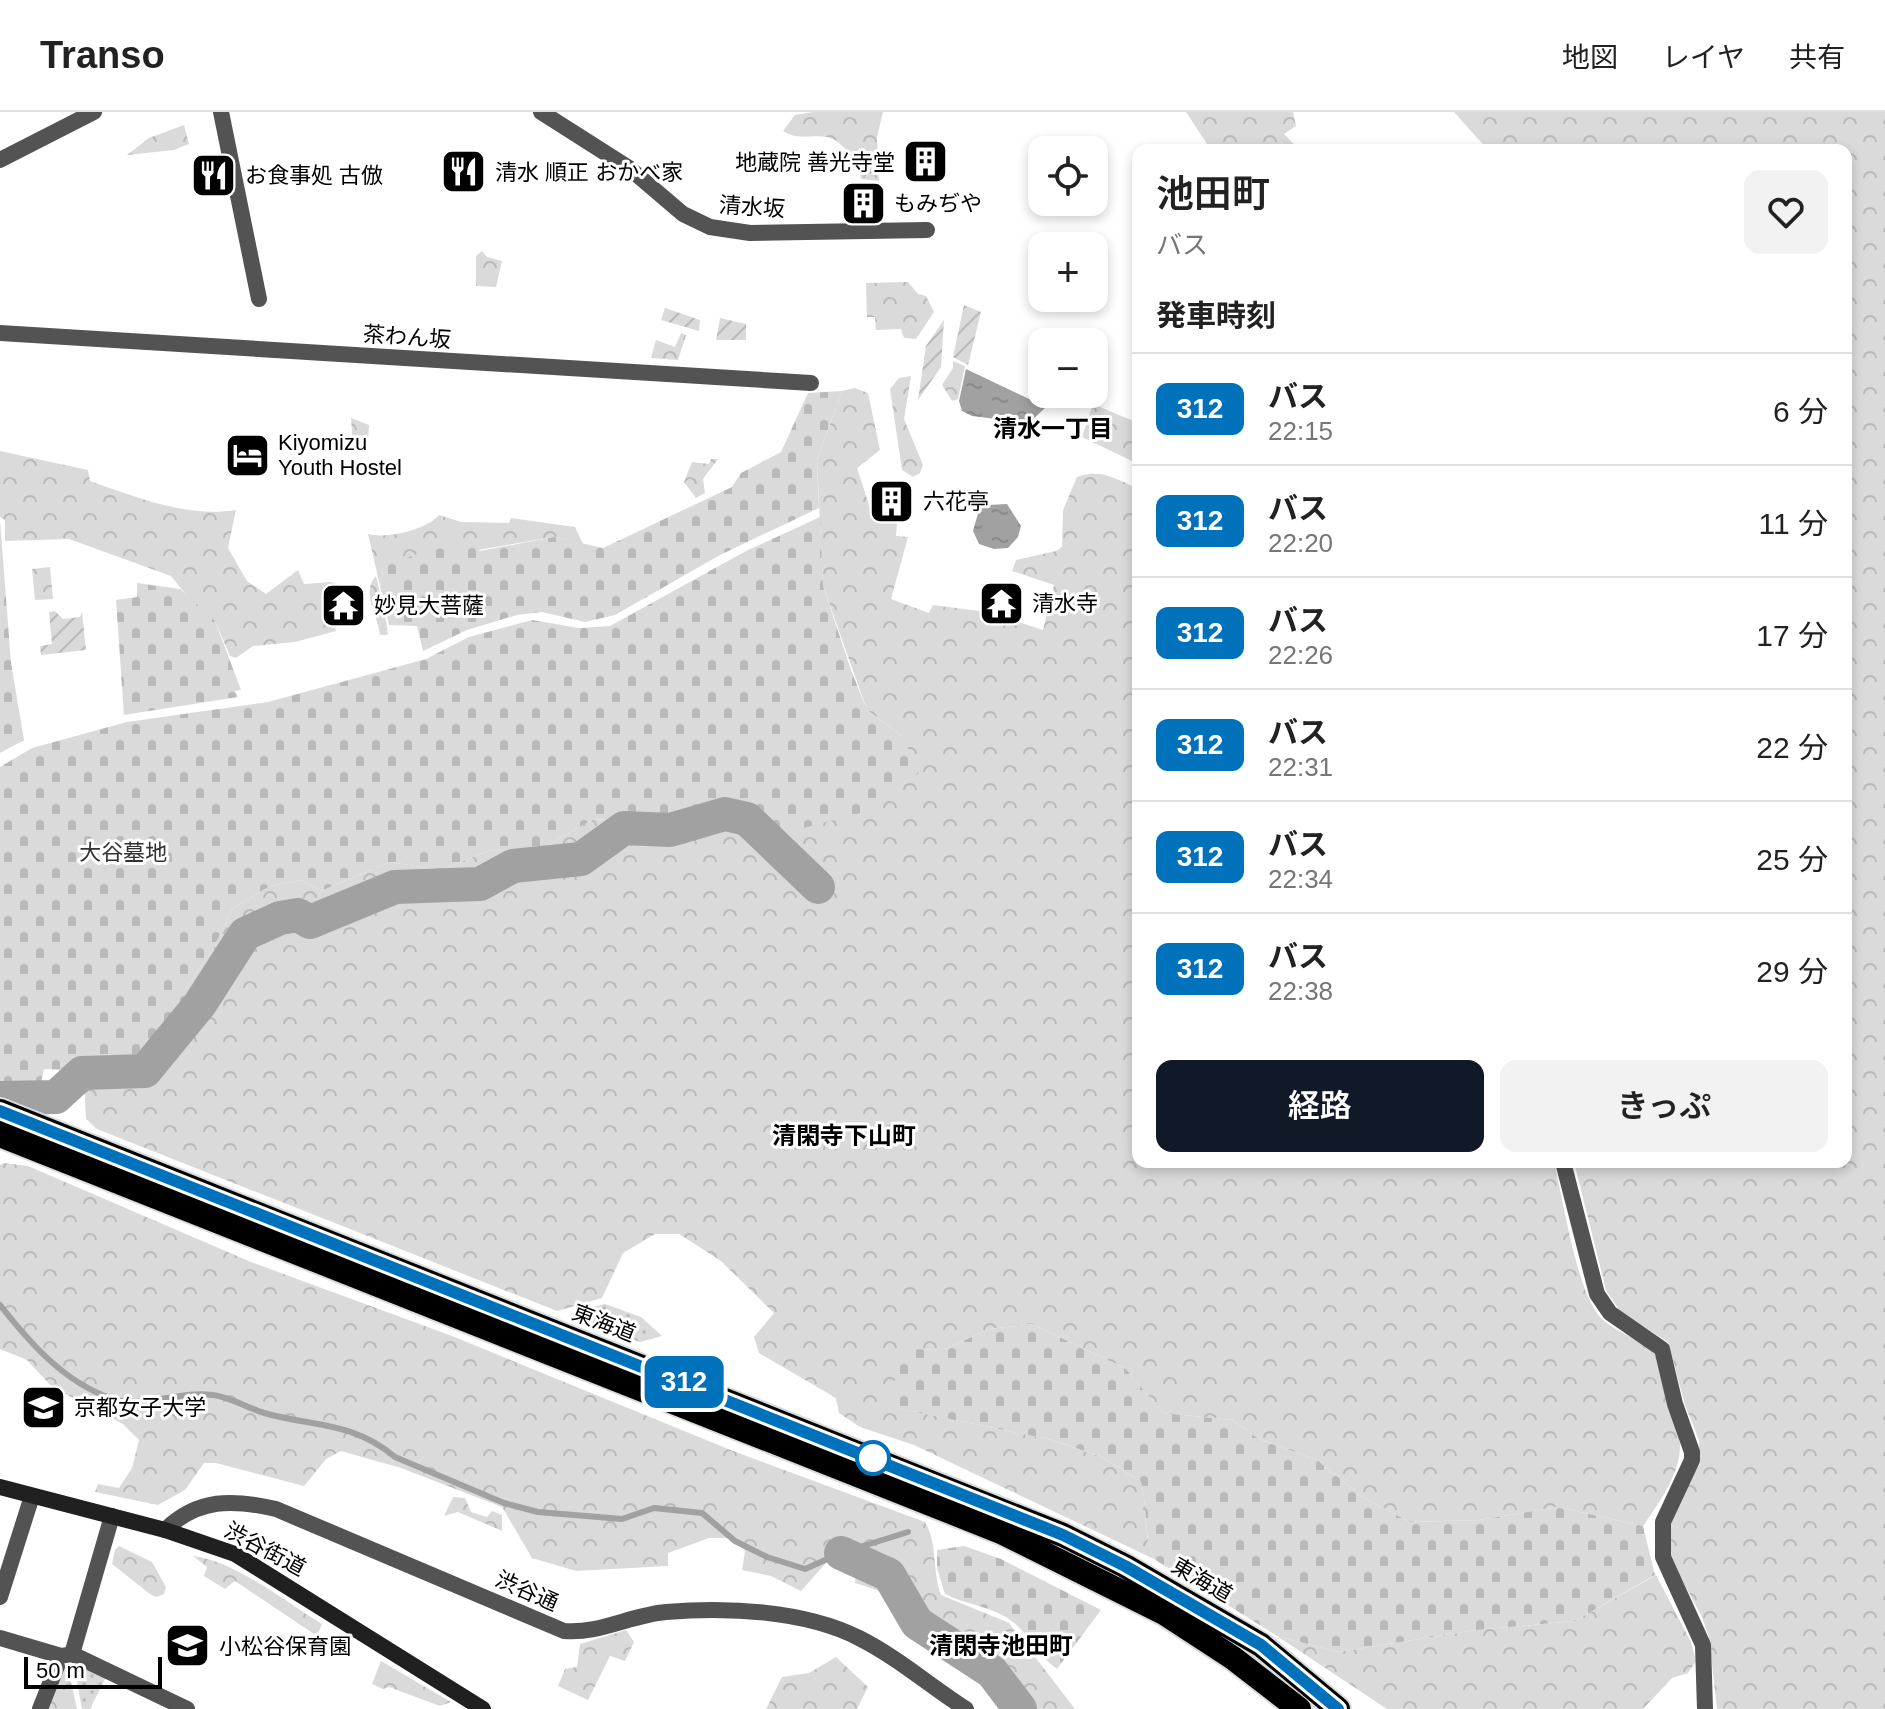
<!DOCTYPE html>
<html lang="ja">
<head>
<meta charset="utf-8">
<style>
	:root { --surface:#fff; --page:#f2f2f2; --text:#222; --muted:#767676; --line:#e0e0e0; --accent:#111827 }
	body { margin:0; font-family:Arial,"Noto Sans JP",sans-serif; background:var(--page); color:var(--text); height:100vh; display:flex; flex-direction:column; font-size:30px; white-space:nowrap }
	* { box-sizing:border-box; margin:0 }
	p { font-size:26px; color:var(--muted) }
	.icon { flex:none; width:44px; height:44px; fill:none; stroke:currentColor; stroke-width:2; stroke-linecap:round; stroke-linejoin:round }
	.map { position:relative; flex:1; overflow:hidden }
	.details { position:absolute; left:1132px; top:32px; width:720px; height:1024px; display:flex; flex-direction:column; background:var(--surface); border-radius:16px; box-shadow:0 4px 12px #0003 }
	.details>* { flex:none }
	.badge { padding:0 16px; border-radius:12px; font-size:28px; line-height:52px }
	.tools { position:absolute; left:1028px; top:24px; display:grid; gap:16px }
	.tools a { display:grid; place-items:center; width:80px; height:80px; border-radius:16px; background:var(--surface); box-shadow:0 4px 12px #0003; font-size:40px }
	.scale { position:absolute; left:24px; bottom:20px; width:138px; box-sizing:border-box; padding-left:8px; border:4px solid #000; border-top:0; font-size:22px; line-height:28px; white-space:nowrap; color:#000; -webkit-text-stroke:6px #fff; paint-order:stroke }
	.map>.badge { position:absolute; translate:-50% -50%; box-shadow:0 0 0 4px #fff }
	h2 { padding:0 24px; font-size:30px; line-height:72px }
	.round { display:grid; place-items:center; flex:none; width:84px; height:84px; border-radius:16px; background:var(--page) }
	.overview { display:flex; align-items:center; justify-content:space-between; height:136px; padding:0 24px }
	h1 { font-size:38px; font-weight:600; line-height:60px }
	.button { display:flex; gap:16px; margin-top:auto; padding:16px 24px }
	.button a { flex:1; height:92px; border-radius:16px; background:var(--accent); color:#fff; font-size:32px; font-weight:600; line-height:92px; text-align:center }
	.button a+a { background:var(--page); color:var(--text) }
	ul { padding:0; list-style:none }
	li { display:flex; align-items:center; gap:24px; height:112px; padding:0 24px; border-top:2px solid var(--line) }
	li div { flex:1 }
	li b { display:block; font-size:30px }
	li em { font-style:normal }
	li .badge { min-width:88px; font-weight:700; text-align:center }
	header { display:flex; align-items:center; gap:48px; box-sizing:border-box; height:112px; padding:0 40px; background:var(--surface); border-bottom:2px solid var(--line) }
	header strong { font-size:38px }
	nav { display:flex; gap:44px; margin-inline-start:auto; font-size:28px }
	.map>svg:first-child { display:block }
</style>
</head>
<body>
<header>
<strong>Transo</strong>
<nav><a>地図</a><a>レイヤ</a><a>共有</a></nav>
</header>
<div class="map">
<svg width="1885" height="1597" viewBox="0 0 1885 1597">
	<defs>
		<pattern id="grass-dots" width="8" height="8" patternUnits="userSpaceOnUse" patternTransform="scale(2)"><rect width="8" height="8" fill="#dadada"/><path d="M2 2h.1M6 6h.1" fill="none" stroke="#b9b9b9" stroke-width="1.8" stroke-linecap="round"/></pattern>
		<pattern id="forest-crowns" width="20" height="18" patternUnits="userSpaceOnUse" patternTransform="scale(2)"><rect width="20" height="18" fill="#dadada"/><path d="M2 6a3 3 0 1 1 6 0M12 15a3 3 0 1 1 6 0" fill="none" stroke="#b9b9b9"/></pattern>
		<pattern id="cemetery-stones" width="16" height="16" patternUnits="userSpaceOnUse" patternTransform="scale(2)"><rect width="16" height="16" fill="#dadada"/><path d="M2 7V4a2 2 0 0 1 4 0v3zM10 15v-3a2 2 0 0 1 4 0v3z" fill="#b9b9b9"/></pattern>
		<pattern id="garden-furrows" width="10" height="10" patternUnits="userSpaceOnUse" patternTransform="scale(2)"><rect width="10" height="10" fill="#dadada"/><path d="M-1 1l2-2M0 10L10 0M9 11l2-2" fill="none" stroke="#b9b9b9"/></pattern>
		<pattern id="water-ripples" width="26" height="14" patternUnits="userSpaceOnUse" patternTransform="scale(2)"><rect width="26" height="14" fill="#a1a1a1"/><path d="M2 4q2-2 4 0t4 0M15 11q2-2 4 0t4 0" fill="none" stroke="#898989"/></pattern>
	</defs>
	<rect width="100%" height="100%" fill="#fff"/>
	<path fill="url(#grass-dots)" d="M605,1192L641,1205L662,1224L640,1230L574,1208L571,1201Z
		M74,1553L106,1565L90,1597H82Z"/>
	<path fill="url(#forest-crowns)" d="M813,0H883L877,25L879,69L861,67C858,52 844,29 827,25C810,22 798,29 783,19L795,3Z
		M1186,0H1293L1296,14L1284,22L1300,38H1211Z
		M1454,0H1885V1597H1717L1709,1525L1702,1505L1669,1444V1422L1676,1389L1700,1352L1699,1328L1685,1293L1668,1230L1620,1199L1606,1178L1574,1050H1846V38H1488Z
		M184,13L189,32L174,38L127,43L149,26Z
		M482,139L487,145L502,149L496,175L476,174V144Z
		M908,170L918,182L926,184L934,200L916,227L904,226L901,217L876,218L875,205H867L866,171Z
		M681,221L686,223L678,248L651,246L656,228L675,235Z
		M953,249L965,254L958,287L952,289L942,273L953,256Z
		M911,264L904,307L923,353L920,361L913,365L902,358L890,277L899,266Z
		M855,276L868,281L880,338L857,356L872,402L898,399L896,424L908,425L891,487L929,501L933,493L987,500L1043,518L1054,473L1012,459L1016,448L1056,439L1062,435L1063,398L1077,365C1099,356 1118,367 1138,377V1050H1554C1563,1087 1577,1180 1600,1205C1616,1222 1642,1226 1657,1245C1682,1329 1698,1337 1643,1414L1558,1395L1479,1408L1410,1410L1364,1386L1317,1348L1259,1327L1232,1308L1163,1301L1126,1257L1032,1212L989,1217L943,1238L916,1237L892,1295L1052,1328L1102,1345L1141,1370C1148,1397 1143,1422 1154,1447L914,1333L860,1315L839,1301L836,1286L759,1241L754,1225L774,1201L721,1149L679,1122H655L623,1141L602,1186L557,1199L97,1017L86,1007C82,951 91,961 141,954L183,880L213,837L232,797L270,774L301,768L321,779L390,750L440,758L493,737L534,741L594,707L644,711L728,693L903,625L867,598L823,474L817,348L842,279Z
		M1093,292L1138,311V352L1082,325Z
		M351,306L369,313L368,330L353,335Z
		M0,339L88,358L90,369C136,385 187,406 236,398L228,436L247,469L266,482L298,458L304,472L331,470L339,473L348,502L334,510L336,519L295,530L253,534L236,546L230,544L215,509L195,494L171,464L69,427L5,429V408L0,405Z
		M711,347H718L703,367L705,381L696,386L684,370L692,350L709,352Z
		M439,403L461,410L509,411L511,406L575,415L583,432L554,425L384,454L380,474L368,422C386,427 427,418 439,403Z
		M50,455L53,487L35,488L32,457Z
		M376,464C379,476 388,515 388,523H380C379,505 360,482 376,464Z
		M4,1051L28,1054L251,1150L452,1224L733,1339L925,1410C938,1432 932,1459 941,1483L1009,1511L1075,1597H1022L1001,1565L973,1541L940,1522L895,1484L855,1471L857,1450L832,1444L801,1479L771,1464L742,1458L745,1439L736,1426H709L668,1441V1454L576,1459L532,1446L502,1395L401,1356L341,1339L326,1347L304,1374L216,1351H204L185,1378L158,1393L95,1380L98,1372L119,1376L132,1356L139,1328L123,1312L52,1275L27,1248L0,1237V1053Z
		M453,1385L465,1386L471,1400L487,1405L492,1399L502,1403V1419L458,1400L444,1404Z
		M119,1434L152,1450L166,1475L164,1482L156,1485L150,1482L112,1452L115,1438Z
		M193,1444C235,1449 286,1490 322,1512L317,1524L235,1469L225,1477L204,1464L207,1455Z
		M1656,1463L1691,1530L1696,1549L1688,1561L1672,1566L1643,1597H1387L1277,1524L1338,1540L1476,1518L1575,1509Z
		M626,1518L634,1530L625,1549L610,1544L588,1588L558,1574L565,1557L577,1555L580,1532Z
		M836,1545L868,1575L857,1597H766L782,1565L809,1561Z
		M381,1549L451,1590L440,1594L389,1575L383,1577L372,1572Z
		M67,1551L77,1597H44Z"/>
	<path fill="url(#cemetery-stones)" d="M842,279L817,348L819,396L720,443L615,503L585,510L542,500L517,503L467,518L423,539L417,514L389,513L380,474L384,454L432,437L476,434L480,439L554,425L603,436L732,375L741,361L781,340L808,281Z
		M820,405L823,474L851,558L867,598L903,625L919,661L881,692L864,700L762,727L728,693L644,711L594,707L534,741L493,737L440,758L390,750L321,779L301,768L270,774L232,797L213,837L183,880L186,894L140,954L99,959L44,957L38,983L0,972V655L32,636L127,610L268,590L426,547L469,525L532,508L579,516L610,514L746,439Z
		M0,408L11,551L24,628L0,641Z
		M137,471L180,477L215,509L241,578L235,579L238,585L124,603L116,488L137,485Z
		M1032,1212L1126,1257L1163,1301L1232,1308L1259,1327L1317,1348L1364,1386L1410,1410L1479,1408L1558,1395L1643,1414L1655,1463L1575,1509L1476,1518L1338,1540L1277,1524L1154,1447C1143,1422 1148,1397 1141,1370L1102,1345L1052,1328L891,1295L896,1258L916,1237L943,1238L989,1217Z
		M964,1434L1001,1447L1101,1498L1057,1557C1038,1544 1029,1521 1009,1507C990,1494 966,1493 945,1482L937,1456V1438Z"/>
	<path fill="url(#garden-furrows)" d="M964,193L981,200L968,253L953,245Z
		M665,196L700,208L699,219L661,208Z
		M720,206L746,212V228H716Z
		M944,208L941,255L918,288L926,234Z
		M55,499L63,507L80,505L82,500L86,538L41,543L40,534L52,532L49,500Z"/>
	<path fill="url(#water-ripples)" d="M966,257L1046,295L1029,311L972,304L962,299L959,289Z
		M1007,392L1021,414L1018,425L1008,436L994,437L979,432L973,419L979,398L988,393Z"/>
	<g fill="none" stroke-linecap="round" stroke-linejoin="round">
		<path stroke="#a1a1a1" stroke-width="6" d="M0,1193C30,1231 63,1269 110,1286C144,1298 178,1278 213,1283C230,1285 248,1296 264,1301C313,1315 352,1309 395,1345L504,1391L538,1400L622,1407L654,1396L702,1401L735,1429L767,1445L805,1457L841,1441L908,1420"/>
		<path stroke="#a1a1a1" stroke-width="34" d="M0,986L56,985L82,961L145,959L200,892L245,822L280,806L298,803L310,810L395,775L480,772L513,754L581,747L624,716L670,718L725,702L747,707L818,775
			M841,1441L889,1463L917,1511L992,1560L1020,1597"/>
		<defs>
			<path id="highway" d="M0,999L1063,1423L1125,1454L1261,1533L1338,1597
				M0,1023L1001,1420L1164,1501L1233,1546L1299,1597"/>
		</defs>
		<use href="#highway" stroke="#dbdbdb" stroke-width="28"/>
		<path stroke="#535353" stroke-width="16" d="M221,0L259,187
			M541,0L629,56L683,102L710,115L750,121L927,118
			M0,48L94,0
			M0,221L811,271
			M1563,1050L1597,1182L1610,1201L1662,1237L1675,1292L1692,1340V1348L1663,1410V1445L1703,1533L1705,1597
			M112,1404L72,1542L187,1597
			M165,1418C198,1386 233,1387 276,1397L564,1519C599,1522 631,1503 666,1500C726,1495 804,1498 859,1526C897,1545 930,1574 966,1597
			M0,1485L32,1384
			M0,1526L61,1544L72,1542
			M40,1597L61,1544"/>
		<path stroke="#202020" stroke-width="16" d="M0,1375L165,1418L235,1442L483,1597"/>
		<use href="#highway" stroke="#000" stroke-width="24"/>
	</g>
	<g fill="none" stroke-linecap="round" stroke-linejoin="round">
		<defs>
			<path id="line" d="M0,999L1063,1423L1125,1454L1261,1533L1338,1597"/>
		</defs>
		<use href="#line" stroke="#fff" stroke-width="18"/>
		<use href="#line" stroke="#0072bc" stroke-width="12"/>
	</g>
	<defs>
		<symbol id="building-square" viewBox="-11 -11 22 22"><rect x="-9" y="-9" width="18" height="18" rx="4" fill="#000" stroke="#fff"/><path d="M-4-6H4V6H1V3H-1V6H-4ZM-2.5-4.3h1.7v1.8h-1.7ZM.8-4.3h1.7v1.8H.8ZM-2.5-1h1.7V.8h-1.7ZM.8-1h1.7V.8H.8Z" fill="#fff"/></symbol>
		<symbol id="restaurant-square" viewBox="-11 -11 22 22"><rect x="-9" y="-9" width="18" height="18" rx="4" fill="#000" stroke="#fff"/><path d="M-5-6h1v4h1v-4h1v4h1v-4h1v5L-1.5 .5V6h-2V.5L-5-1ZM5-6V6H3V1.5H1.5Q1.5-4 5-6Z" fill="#fff"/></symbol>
		<symbol id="hotel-square" viewBox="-11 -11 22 22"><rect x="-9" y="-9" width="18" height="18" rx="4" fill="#000" stroke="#fff"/><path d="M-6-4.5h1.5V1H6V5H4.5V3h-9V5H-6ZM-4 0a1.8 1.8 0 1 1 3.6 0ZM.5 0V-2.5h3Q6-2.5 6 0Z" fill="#fff"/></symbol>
		<symbol id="temple-square" viewBox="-11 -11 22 22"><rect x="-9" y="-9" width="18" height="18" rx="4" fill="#000" stroke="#fff"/><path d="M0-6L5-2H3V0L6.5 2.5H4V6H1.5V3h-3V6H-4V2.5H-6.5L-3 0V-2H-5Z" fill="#fff"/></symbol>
		<symbol id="university-square" viewBox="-11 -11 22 22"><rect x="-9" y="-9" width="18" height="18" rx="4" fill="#000" stroke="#fff"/><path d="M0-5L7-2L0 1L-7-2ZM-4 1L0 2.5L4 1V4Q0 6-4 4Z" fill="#fff"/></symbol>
		<symbol id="school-square" viewBox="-11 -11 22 22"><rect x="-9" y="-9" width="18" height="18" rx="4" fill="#000" stroke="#fff"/><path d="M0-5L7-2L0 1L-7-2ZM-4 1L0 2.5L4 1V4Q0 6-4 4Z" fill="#fff"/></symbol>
	</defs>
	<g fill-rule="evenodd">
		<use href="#building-square" x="900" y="24" width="51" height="51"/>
		<use href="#restaurant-square" x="438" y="34" width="51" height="51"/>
		<use href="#restaurant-square" x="188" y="38" width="51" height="51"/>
		<use href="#building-square" x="838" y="66" width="51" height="51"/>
		<use href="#hotel-square" x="222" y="318" width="51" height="51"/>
		<use href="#building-square" x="866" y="364" width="51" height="51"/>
		<use href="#temple-square" x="976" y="466" width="51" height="51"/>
		<use href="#temple-square" x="318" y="468" width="51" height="51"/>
		<use href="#university-square" x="18" y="1270" width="51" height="51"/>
		<use href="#school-square" x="162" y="1508" width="51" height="51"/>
	</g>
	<circle fill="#fff" stroke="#0072bc" stroke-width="4" cx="873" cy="1346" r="16"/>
	<g text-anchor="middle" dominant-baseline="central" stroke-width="6" stroke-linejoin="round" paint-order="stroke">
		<g font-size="22" fill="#000" stroke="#fff" text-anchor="start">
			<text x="895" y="50" text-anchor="end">地蔵院 善光寺堂</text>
			<text x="495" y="60">清水 順正 おかべ家</text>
			<text x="245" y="63">お食事処 古倣</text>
			<text x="894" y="91">もみぢや</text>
			<text x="278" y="330">Kiyomizu<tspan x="278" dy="25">Youth Hostel</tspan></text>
			<text x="923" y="389">六花亭</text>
			<text x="1032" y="491">清水寺</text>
			<text x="374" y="493">妙見大菩薩</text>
			<text x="74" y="1295">京都女子大学</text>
			<text x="219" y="1534">小松谷保育園</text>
		</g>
		<g font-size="22" fill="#000" stroke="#fff">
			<text transform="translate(752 95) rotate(4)">清水坂</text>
			<text transform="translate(407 225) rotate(4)">茶わん坂</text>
			<text transform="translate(604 1211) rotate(21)">東海道</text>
			<text transform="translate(265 1437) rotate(28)">渋谷街道</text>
			<text transform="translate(1202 1468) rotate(30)">東海道</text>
			<text transform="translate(527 1479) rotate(24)">渋谷通</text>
		</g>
		<g font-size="22" fill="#313131" stroke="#fff">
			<text x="123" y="740">大谷墓地</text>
		</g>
		<g font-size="24" font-weight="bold" fill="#000" stroke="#fff">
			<text x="1053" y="316">清水一丁目</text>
			<text x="844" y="1023">清閑寺下山町</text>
			<text x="1001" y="1533">清閑寺池田町</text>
		</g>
	</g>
</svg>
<div class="tools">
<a><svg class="icon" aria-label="locate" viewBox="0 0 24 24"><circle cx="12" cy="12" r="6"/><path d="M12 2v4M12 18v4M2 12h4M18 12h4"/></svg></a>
<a>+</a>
<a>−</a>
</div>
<div class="scale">50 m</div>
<b class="badge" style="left:684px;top:1270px;background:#0072bc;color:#fff">312</b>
<section class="details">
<div class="overview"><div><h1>池田町</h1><p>バス</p></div><a class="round"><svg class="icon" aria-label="heart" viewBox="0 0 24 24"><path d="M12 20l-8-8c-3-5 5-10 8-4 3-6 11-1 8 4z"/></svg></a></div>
<h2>発車時刻</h2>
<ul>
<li><span class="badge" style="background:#0072bc;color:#fff">312</span><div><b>バス</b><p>22:15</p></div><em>6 分</em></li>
<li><span class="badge" style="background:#0072bc;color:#fff">312</span><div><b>バス</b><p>22:20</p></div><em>11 分</em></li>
<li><span class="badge" style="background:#0072bc;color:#fff">312</span><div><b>バス</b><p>22:26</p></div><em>17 分</em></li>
<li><span class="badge" style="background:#0072bc;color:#fff">312</span><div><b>バス</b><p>22:31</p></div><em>22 分</em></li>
<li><span class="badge" style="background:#0072bc;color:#fff">312</span><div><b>バス</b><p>22:34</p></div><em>25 分</em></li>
<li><span class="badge" style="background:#0072bc;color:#fff">312</span><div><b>バス</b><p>22:38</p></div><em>29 分</em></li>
</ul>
<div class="button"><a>経路</a><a>きっぷ</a></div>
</section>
</div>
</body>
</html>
